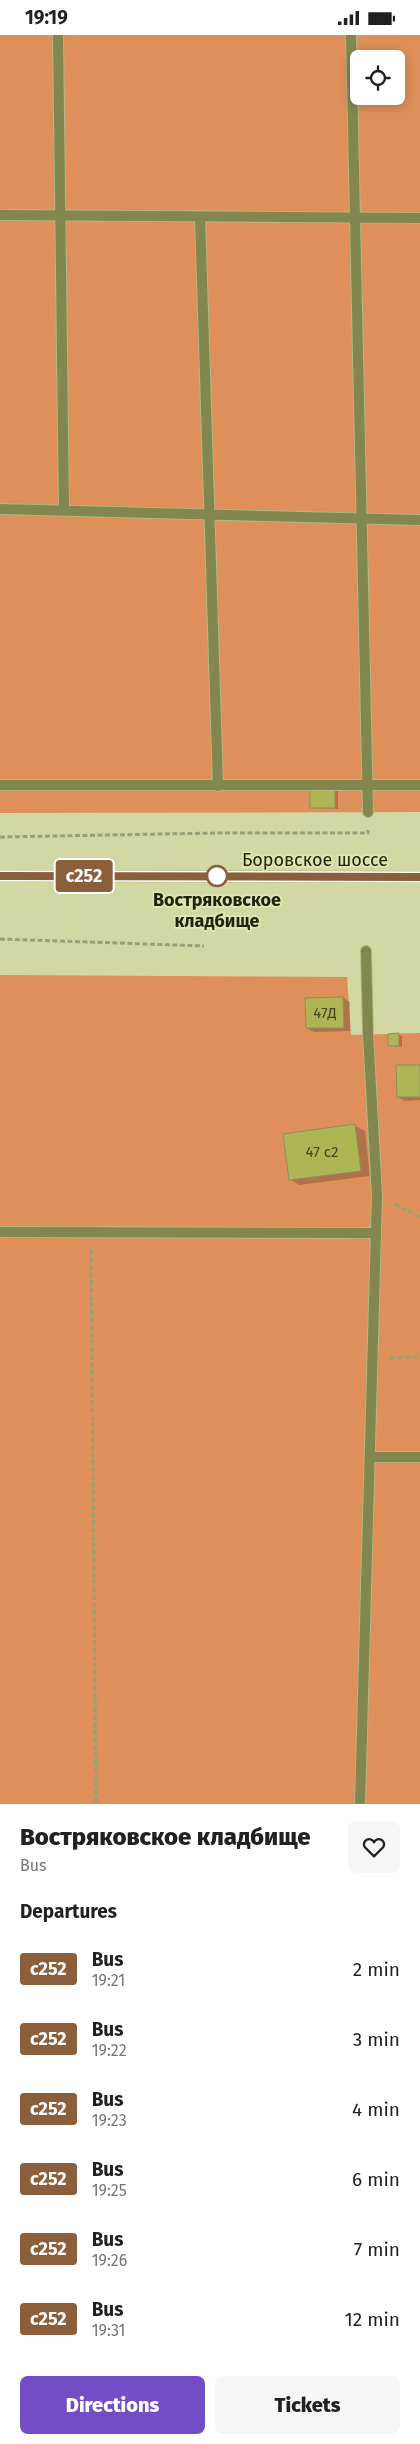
<!DOCTYPE html>
<html lang="en">
<head>
<meta charset="utf-8">
<style>
	:root { --surface:#fff; --page:#f6f6f6; --text:#202124; --muted:#757577; --accent:#724dc6 }
	body { margin:0; font-family:"Fira Sans",sans-serif; background:var(--page); color:var(--text); height:100vh; display:flex; flex-direction:column; font-size:19px; white-space:nowrap }
	* { box-sizing:border-box; margin:0 }
	p { font-size:16px; color:var(--muted) }
	.icon { flex:none; width:28px; height:28px; fill:none; stroke:currentColor; stroke-width:2; stroke-linecap:round; stroke-linejoin:round }
	.map { position:relative; height:1769px; overflow:hidden }
	.sheet { display:flex; flex-direction:column; background:var(--surface); flex:1 }
	.sheet>* { flex:none }
	.badge { padding:0 10px; border-radius:4px; font-size:18px; line-height:32px }
	.tools { position:absolute; left:350px; top:15px; display:grid; gap:10px }
	.tools a { display:grid; place-items:center; width:55px; height:55px; border-radius:8px; background:var(--surface); box-shadow:0 2px 12px #0003; font-size:25px }
	.map>.badge { position:absolute; translate:-50% -50%; box-shadow:0 0 0 2px #fff }
	h2 { padding:0 20px; font-size:19px; line-height:45px }
	.round { display:grid; place-items:center; flex:none; width:52px; height:52px; border-radius:8px; background:var(--page) }
	.overview { display:flex; align-items:center; justify-content:space-between; height:85px; padding:0 20px }
	h1 { font-size:24px; font-weight:800; line-height:38px }
	.cta { display:flex; gap:10px; margin-top:auto; padding:10px 20px }
	.cta a { flex:1; height:58px; border-radius:8px; background:var(--accent); color:#fff; font-size:20px; font-weight:800; line-height:58px; text-align:center }
	.cta a+a { background:var(--page); color:var(--text) }
	ul { padding:0; list-style:none }
	li { display:flex; align-items:center; gap:15px; height:70px; padding:0 20px }
	li div { flex:1 }
	li b { display:block; font-size:19px }
	li em { font-style:normal }
	li .badge { min-width:55px; font-weight:700; text-align:center }
	.status { display:flex; justify-content:space-between; align-items:center; height:35px; padding:0 25px; background:var(--surface); direction:ltr }
	.status svg { height:14px; fill:currentColor }
	.map>svg:first-child { display:block }
</style>
</head>
<body>
<div class="status"><b>19:19</b><svg viewBox="0 0 49 12"><path d="M0 12V9h3v3zM5 12V6h3v6zM10 12V3h3v9zM15 12V0h3v12zM26 1h20v11H26zM47 4h2v5h-2z"/></svg></div>
<div class="map">
<svg width="420" height="1769" viewBox="0 0 420 1769">
	<rect width="100%" height="100%" fill="#d1d8a4"/>
	<path fill="#df8f5a" fill-rule="evenodd" d="M0,0H420V777L0,778ZM359,24H396V61H359Z
		M0,940L347,942L351,1000L420,998V1769H0Z"/>
	<path fill="#0003" d="M311,751L338,753V774L311,772Z
		M343,963L350,967V996L314,997L307,993Z
		M399,1000L402,1001V1012L390,1010Z
		M420,1031V1065L405,1066L398,1062Z
		M355,1091L365,1096L370,1141L299,1150L290,1144Z"/>
	<path fill="#adb554" stroke="#8a8f5e" d="M310,750H335V773H310Z
		M343,962L344,993H306L305,963Z
		M399,998V1011H388V999Z
		M396,1030H420V1062H397Z
		M355,1089L361,1136L289,1145L283,1099Z"/>
	<g fill="none" stroke-linecap="round" stroke-linejoin="round">
		<defs>
			<path id="service" d="M58,0L64,475
				M351,0L368,777
				M0,180L420,183
				M200,182L218,751
				M0,474L420,485
				M0,750H420
				M0,1197L376,1198
				M370,1422H420
				M360,1769L377,1160L368,999L366,916"/>
			<path id="tertiary" d="M0,841L420,842"/>
		</defs>
		<use href="#service" stroke="#b1b789" stroke-width="12"/>
		<use href="#tertiary" stroke="#b1b789" stroke-width="12"/>
		<path stroke="#9aa076" stroke-width="3" stroke-dasharray="5 2.5" stroke-linecap="butt" d="M0,802L217,798H368V795
			M0,904L204,911
			M395,1169L420,1182
			M91,1215L96,1769
			M390,1323L420,1322"/>
		<use href="#service" stroke="#82884d" stroke-width="10"/>
		<use href="#tertiary" stroke="#82884d" stroke-width="10"/>
	</g>
	<g fill="none" stroke-linecap="round" stroke-linejoin="round">
		<defs>
			<path id="line" d="M0,841L420,842"/>
		</defs>
		<use href="#line" stroke="#fff" stroke-width="11"/>
		<use href="#line" stroke="#8b5e3c" stroke-width="8"/>
	</g>
	<circle fill="#fff" stroke="#8b5e3c" stroke-width="2.5" cx="217" cy="841" r="10"/>
	<g text-anchor="middle" dominant-baseline="central" stroke-width="4" stroke-linejoin="round" paint-order="stroke">
		<g font-size="15" fill="#444820">
			<text x="325" y="978">47Д</text>
			<text x="322" y="1117">47 с2</text>
		</g>
		<g font-size="18" fill="#21230f" stroke="#dee5b1">
			<text x="315" y="825">Боровское шоссе</text>
		</g>
		<g font-size="18" font-weight="bold" fill="#21230f" stroke="#dee5b1">
			<text x="217" y="865">Востряковское<tspan x="217" dy="21">кладбище</tspan></text>
		</g>
	</g>
</svg>
<div class="tools">
<a><svg class="icon" aria-label="locate" viewBox="0 0 24 24"><circle cx="12" cy="12" r="6"/><path d="M12 2v4M12 18v4M2 12h4M18 12h4"/></svg></a>
</div>
<b class="badge" style="left:84px;top:841px;background:#8b5e3c;color:#fff">с252</b>
</div>
<section class="sheet">
<div class="overview"><div><h1>Востряковское кладбище</h1><p>Bus</p></div><a class="round"><svg class="icon" aria-label="heart" viewBox="0 0 24 24"><path d="M12 20l-8-8c-3-5 5-10 8-4 3-6 11-1 8 4z"/></svg></a></div>
<h2>Departures</h2>
<ul>
<li><span class="badge" style="background:#8b5e3c;color:#fff">с252</span><div><b>Bus</b><p>19:21</p></div><em>2 min</em></li>
<li><span class="badge" style="background:#8b5e3c;color:#fff">с252</span><div><b>Bus</b><p>19:22</p></div><em>3 min</em></li>
<li><span class="badge" style="background:#8b5e3c;color:#fff">с252</span><div><b>Bus</b><p>19:23</p></div><em>4 min</em></li>
<li><span class="badge" style="background:#8b5e3c;color:#fff">с252</span><div><b>Bus</b><p>19:25</p></div><em>6 min</em></li>
<li><span class="badge" style="background:#8b5e3c;color:#fff">с252</span><div><b>Bus</b><p>19:26</p></div><em>7 min</em></li>
<li><span class="badge" style="background:#8b5e3c;color:#fff">с252</span><div><b>Bus</b><p>19:31</p></div><em>12 min</em></li>
</ul>
<div class="cta"><a>Directions</a><a>Tickets</a></div>
</section>
</body>
</html>
